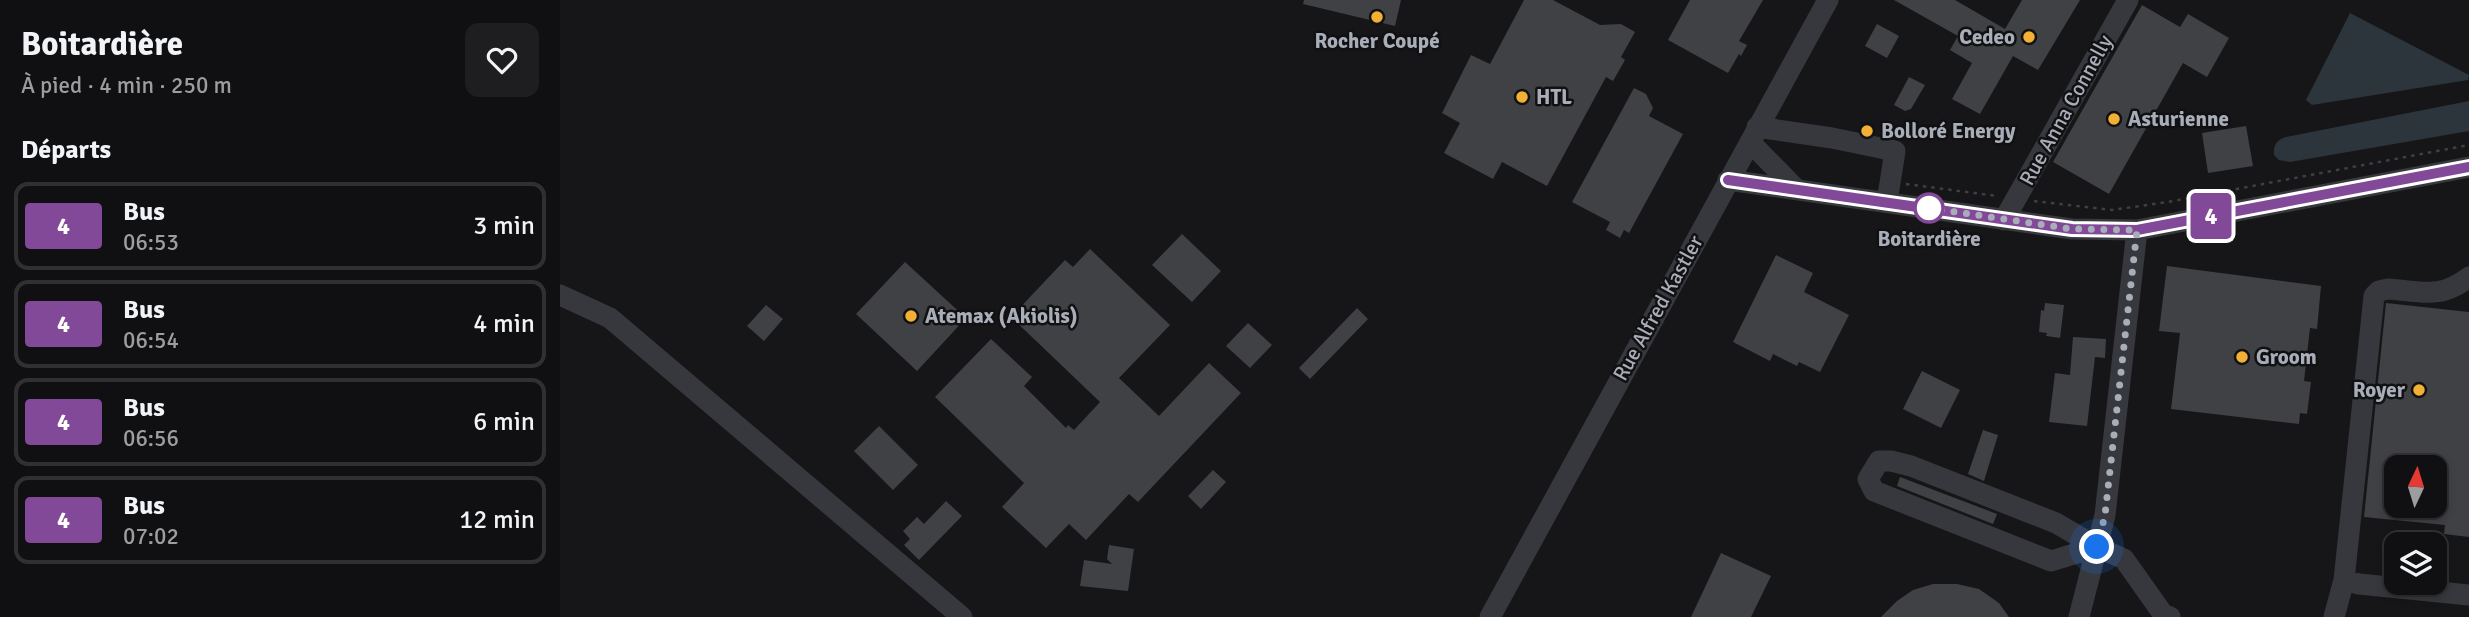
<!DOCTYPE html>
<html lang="fr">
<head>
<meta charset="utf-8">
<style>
	:root { --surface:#101012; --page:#1e1e20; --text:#f1f3f6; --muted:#9c9d9f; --line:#303032 }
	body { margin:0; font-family:Signika,sans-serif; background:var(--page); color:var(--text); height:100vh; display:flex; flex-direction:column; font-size:26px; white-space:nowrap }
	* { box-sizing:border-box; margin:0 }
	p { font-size:23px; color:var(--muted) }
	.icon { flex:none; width:38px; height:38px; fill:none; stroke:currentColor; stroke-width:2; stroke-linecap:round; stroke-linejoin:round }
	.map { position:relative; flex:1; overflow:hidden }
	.details { display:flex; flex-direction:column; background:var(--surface); width:560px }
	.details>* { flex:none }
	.badge { padding:0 14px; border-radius:5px; font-size:24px; line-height:46px }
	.needle { width:46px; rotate:4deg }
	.tools { position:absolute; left:1824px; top:455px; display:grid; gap:14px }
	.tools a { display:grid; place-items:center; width:63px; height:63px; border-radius:14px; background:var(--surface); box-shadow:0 4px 10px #0003,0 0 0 2px var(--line); font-size:35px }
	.you { position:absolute; width:35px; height:35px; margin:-18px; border:5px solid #fff; border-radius:50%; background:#1a73e8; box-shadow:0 0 0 10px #1a73e833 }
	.map>.badge { position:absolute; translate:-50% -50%; box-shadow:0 0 0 4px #fff }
	h2 { padding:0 21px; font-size:26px; line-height:63px }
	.round { display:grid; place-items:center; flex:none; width:74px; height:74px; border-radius:14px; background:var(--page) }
	.overview { display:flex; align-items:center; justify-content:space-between; height:119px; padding:0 21px }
	h1 { font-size:33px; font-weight:700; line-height:52px }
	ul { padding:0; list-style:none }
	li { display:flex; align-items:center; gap:21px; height:88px; margin:0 14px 10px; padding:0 7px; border:4px solid var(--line); border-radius:14px }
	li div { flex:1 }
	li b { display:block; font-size:26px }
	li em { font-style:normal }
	li .badge { min-width:77px; font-weight:700; text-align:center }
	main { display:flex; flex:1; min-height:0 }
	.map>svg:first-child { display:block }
</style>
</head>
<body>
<main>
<section class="details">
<div class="overview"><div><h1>Boitardière</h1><p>À pied · 4 min · 250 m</p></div><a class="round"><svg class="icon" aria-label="heart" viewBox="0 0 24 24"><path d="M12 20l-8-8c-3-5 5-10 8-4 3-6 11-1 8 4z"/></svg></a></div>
<h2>Départs</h2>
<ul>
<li><span class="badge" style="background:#814997;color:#fff">4</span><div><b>Bus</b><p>06:53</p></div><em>3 min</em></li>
<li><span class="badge" style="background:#814997;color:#fff">4</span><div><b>Bus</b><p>06:54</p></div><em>4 min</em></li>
<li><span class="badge" style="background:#814997;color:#fff">4</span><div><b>Bus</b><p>06:56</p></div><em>6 min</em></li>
<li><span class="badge" style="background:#814997;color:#fff">4</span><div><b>Bus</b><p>07:02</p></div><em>12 min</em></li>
</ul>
</section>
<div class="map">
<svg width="1909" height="617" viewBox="0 0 1909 617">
	<rect width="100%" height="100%" fill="#161618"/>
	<path fill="#2c353c" d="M1790,13L1909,75L1908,80L1752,105L1746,100Z
		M1909,101V131L1730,162L1719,160L1714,155C1713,145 1717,140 1726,137Z"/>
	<path fill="#404145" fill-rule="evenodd" d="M744,0H841L835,26L743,4Z
		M964,0H993L1040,25L1061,24L1075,32L1061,57L1065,60L1053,81L1046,77L987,186L942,162L933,179L884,153L900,123L882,113L911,55L930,64Z
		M1130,0H1203L1179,41L1187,45L1181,56L1179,54L1168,73L1108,40Z
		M1334,0H1395L1445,29L1462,0H1520L1478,70L1453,56L1420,114L1392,99L1412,63L1390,50L1398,36Z
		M1582,5L1620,27L1628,14L1669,38L1647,77L1623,63L1549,194L1493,162Z
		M1317,24L1339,36L1327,58L1305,46Z
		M1349,77L1365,85L1351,109L1345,111L1334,105Z
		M1074,88L1086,94L1093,108L1089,116L1123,134L1069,233L1064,230L1060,238L1046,230L1050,222L1012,202Z
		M1686,126L1693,166L1648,173L1642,133Z
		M622,234L661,271L632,302L592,265Z
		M530,249L610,325L559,378L599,416L649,363L681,393L578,502L569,494L526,540L509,524L486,548L442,507L464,483L375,397L431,339L472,377L464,386L506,428L508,425L514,430L540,402L451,317L505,260L513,267Z
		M1216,255L1253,273L1244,292L1289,315L1260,372L1239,362L1237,366L1213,354L1210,361L1173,342Z
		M345,262L406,318L357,371L296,314Z
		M1607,266L1761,286L1757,329L1750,328L1744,381L1751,382L1747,414L1740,413L1739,424L1611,409L1620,333L1599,331Z
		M1485,303L1504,305L1500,338L1486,336L1487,333L1479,332L1481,310L1484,311Z
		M1826,303L1909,312V537L1884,534L1885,525L1804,517ZM1836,467H1874V506H1836Z
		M206,305L223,319L204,341L187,326Z
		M797,308L808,319L750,379L739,368Z
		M688,323L712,345L690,368L666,346Z
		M1513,337L1546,339L1545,358L1535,357L1527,426L1489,422L1495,373L1510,375Z
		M1362,371L1400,390L1381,428L1343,409Z
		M319,426L358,465L333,490L294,451Z
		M1423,430L1438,435L1424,481L1408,474Z
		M653,470L666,482L641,509L628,496Z
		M1340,477L1437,514L1433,524L1337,486Z
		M386,501L402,516L359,560L344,545L350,539L343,531L357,517L364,524Z
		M549,545L574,549L568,591L520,586L524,560L552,564L547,559Z
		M1161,553L1211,576L1191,617H1131Z
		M1373,584H1397L1419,589L1439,603L1449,617H1321L1337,601L1353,590Z"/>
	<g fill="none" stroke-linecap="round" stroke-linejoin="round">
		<path stroke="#3d3f44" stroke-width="2.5" stroke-dasharray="3.5 5" stroke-linecap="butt" d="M1346,184L1437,196
			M1474,201L1552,210L1608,202L1909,145"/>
		<path stroke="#37383d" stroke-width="21" d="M1197,127L1272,138L1335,151L1327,202
			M1190,142L1236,189
			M1168,180L1512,229L1577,230L1909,167
			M1444,220L1568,0
			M0,295L50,318L402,617
			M1537,547L1491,561L1314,491L1308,479L1319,461H1331L1351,466L1496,523L1537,547L1564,559L1603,614L1610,617
			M1784,580L1814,296L1819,291L1828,289C1862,291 1879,300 1909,277
			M930,617L1268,0
			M1519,617L1545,515L1577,230
			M1774,617L1784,580L1799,584L1909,595"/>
	</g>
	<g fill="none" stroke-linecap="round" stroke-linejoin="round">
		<defs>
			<path id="line" d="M1168,180L1512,229L1577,230L1909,167"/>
		</defs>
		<use href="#line" stroke="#fff" stroke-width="16"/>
		<use href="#line" stroke="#814997" stroke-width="10"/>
		<path stroke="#a8adb8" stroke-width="7" stroke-dasharray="0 12.6" d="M1369,208L1512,229L1577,230L1545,515L1537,547"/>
	</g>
	<g fill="#f2b134" stroke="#111113" stroke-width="2.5">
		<circle cx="817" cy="17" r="7"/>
		<circle cx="1469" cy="37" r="7"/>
		<circle cx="962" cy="97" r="7"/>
		<circle cx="1554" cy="119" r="7"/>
		<circle cx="1307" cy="131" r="7"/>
		<circle cx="351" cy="316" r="7"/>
		<circle cx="1682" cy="357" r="7"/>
		<circle cx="1859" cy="390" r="7"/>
	</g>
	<circle fill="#fff" stroke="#814997" stroke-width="3.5" cx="1369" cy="208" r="14"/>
	<g text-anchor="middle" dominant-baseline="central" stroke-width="5" stroke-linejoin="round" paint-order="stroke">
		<g font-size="21" font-weight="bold" fill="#a8adb8" stroke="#111113" text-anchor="start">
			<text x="1455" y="37" text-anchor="end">Cedeo</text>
			<text x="817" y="41" text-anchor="middle">Rocher Coupé</text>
			<text x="976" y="97">HTL</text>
			<text x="1568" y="119">Asturienne</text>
			<text x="1321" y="131">Bolloré Energy</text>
			<text x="365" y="316">Atemax (Akiolis)</text>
			<text x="1696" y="357">Groom</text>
			<text x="1845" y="390" text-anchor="end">Royer</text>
		</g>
		<g font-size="21" fill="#a8adb8" stroke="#111113">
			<text transform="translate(1506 110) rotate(-61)">Rue Anna Connelly</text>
			<text transform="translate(1098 308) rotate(-61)">Rue Alfred Kastler</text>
		</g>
		<g font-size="21" font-weight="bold" fill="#a8adb8" stroke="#111113">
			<text x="1369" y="239">Boitardière</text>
		</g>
	</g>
</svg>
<div class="tools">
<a><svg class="needle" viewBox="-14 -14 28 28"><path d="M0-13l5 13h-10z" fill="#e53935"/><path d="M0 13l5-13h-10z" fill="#9c9d9f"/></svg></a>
<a><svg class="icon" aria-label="layers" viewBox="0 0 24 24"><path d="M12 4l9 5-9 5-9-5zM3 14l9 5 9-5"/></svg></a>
</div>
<div class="you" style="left:1537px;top:547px"></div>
<b class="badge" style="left:1651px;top:216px;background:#814997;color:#fff">4</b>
</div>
</main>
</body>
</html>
